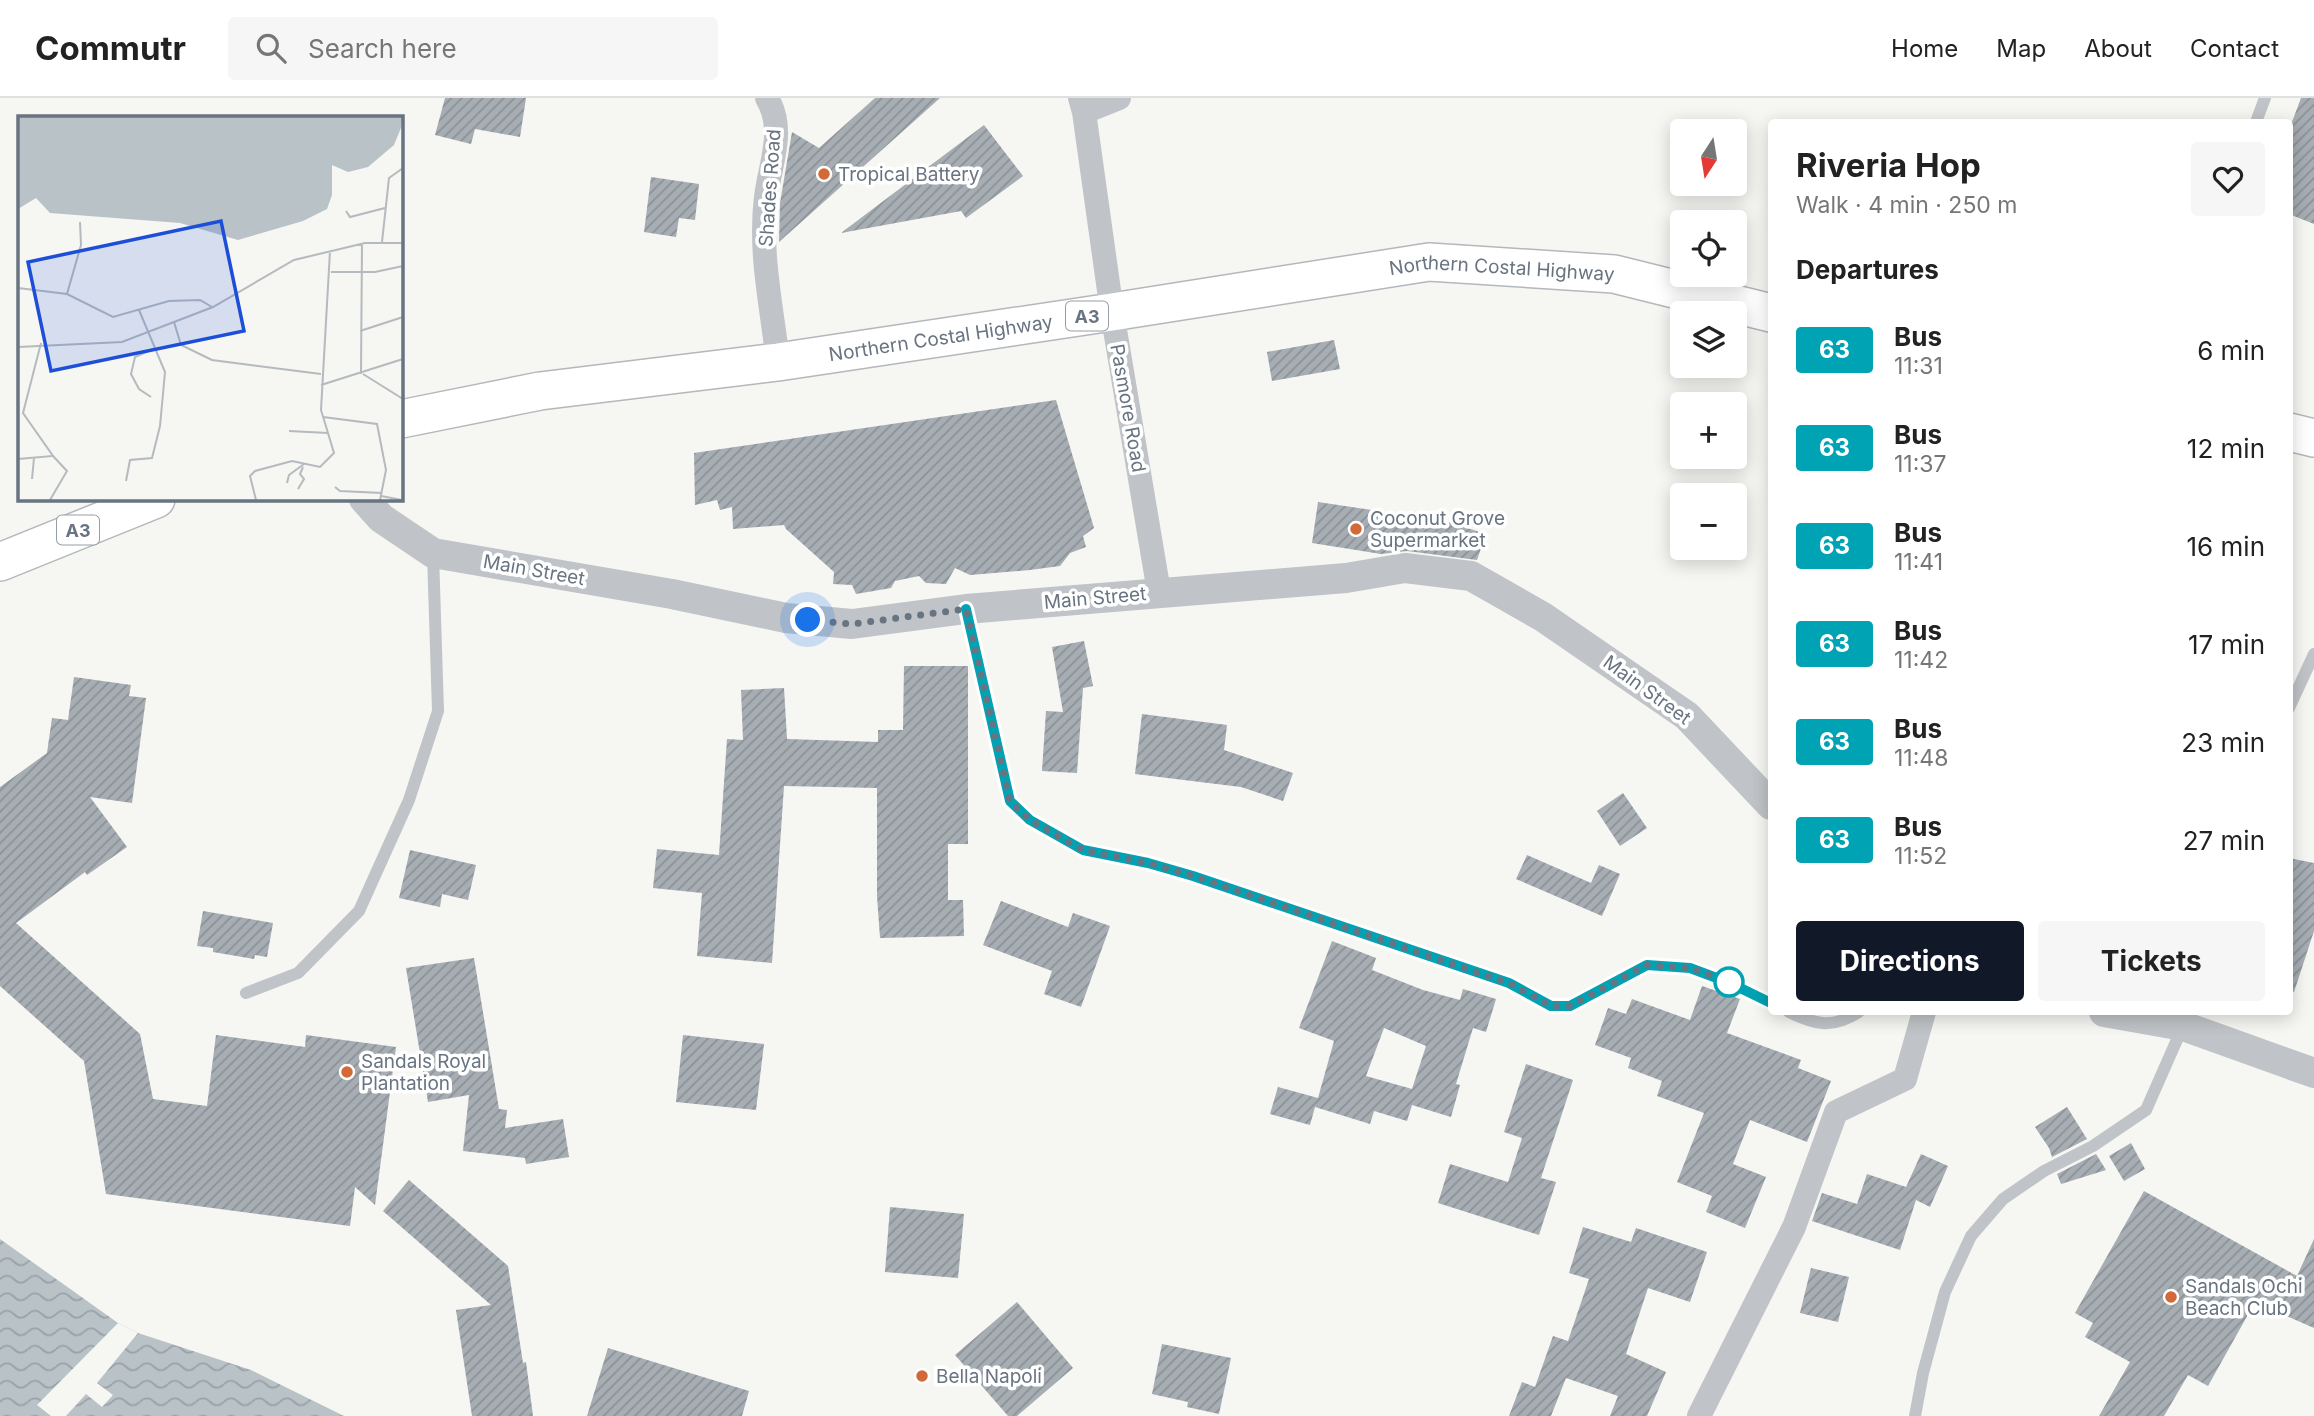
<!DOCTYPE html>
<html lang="en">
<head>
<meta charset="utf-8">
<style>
	:root { --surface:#fff; --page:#f6f6f6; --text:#222; --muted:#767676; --line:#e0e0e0; --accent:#111827 }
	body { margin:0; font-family:Inter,sans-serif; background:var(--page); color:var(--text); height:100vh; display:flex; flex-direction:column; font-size:26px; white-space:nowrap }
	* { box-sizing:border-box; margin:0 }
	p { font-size:23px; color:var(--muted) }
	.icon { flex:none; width:38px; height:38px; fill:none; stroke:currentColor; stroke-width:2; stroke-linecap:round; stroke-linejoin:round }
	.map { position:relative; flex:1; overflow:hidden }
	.drawer { position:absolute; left:1768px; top:21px; width:525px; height:896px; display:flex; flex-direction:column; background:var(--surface); border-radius:7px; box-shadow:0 4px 18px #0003 }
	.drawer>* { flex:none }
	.badge { padding:0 14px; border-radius:5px; font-size:24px; line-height:46px }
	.needle { width:46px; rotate:192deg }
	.fabs { position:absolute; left:1670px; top:21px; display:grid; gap:14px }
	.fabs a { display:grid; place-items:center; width:77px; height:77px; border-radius:7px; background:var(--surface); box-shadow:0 4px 18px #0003; font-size:35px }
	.you { position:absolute; width:35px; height:35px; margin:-18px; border:5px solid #fff; border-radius:50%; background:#1a73e8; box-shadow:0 0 0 10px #1a73e833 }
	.map>.badge { position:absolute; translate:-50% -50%; box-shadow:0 0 0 4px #fff }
	h2 { padding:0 28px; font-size:26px; line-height:63px }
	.round { display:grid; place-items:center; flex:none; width:74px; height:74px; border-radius:7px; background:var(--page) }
	.summary { display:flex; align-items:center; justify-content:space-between; height:119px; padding:0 28px }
	h1 { font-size:33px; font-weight:700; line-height:52px }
	.primary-button { display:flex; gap:14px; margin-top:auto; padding:14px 28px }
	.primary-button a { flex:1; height:80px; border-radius:7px; background:var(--accent); color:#fff; font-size:28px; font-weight:700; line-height:80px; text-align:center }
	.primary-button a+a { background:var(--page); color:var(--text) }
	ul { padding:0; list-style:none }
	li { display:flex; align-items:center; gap:21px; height:98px; padding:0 28px }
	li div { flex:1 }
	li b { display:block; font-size:26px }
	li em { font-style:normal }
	li .badge { min-width:77px; font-weight:700; text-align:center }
	header { display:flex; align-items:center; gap:42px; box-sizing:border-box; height:98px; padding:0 35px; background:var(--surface); border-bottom:2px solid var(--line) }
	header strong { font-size:33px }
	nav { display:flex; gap:38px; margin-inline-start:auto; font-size:24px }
	.search { width:490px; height:63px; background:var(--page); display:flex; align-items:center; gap:18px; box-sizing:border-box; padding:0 24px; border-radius:7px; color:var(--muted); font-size:26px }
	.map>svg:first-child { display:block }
</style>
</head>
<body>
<header>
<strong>Commutr</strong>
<div class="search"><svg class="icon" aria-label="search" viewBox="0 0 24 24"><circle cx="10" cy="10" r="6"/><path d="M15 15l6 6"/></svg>Search here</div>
<nav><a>Home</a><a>Map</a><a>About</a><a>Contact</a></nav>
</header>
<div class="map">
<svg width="2314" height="1318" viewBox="0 0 2314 1318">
	<defs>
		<pattern id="water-waves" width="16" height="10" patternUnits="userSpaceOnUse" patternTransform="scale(1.75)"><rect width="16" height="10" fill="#b9c2c7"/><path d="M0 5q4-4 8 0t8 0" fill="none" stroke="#9aa2a7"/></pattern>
		<pattern id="building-hatch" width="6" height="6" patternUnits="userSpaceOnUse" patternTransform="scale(1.75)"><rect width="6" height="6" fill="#a6adb3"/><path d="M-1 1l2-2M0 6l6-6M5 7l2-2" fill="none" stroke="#8b9197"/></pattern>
	</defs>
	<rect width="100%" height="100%" fill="#f6f6f3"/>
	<path fill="url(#water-waves)" d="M0,1141L118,1225L138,1235L251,1272L344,1318H0Z"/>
	<path fill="#f6f6f3" d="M118,1225L138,1235L97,1285L113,1297L102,1309L86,1296L66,1318H51L37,1307Z"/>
	<path fill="url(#building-hatch)" fill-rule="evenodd" d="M445,0H526L520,39L475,31L471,46L435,37Z
		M875,0H940L779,144L780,105L792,34L819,50Z
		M2301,0H2314V126L2289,116V32Z
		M984,27L1023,78L966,120L961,113L841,135Z
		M651,79L699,86L695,122L679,120L676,139L644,134Z
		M1334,242L1340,271L1272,283L1267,254Z
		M1056,302L1094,430L1083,438L1086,449L1070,455L1060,468L1030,472L970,477L955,470L946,486L926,485L919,478L895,483L891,490L856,496L852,487L833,486L834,474L786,431L784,427L733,431L732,409L720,412L717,402L695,407L694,355Z
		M1318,404L1412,418L1414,413L1486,436L1477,462L1407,453L1381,456L1312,445Z
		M1084,543L1093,588L1083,590L1077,675L1042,673L1046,613L1063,614L1052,549Z
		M904,568H968V746H948V802H963L964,838L880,840L877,798V690L784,688L772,865L697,858L702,795L653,790L657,751L719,757L727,641L743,642L741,592L784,590L787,641L878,644V632H903Z
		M74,579L131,587L129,598L146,600L132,705L90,699L127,749L87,777L85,774L16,825L140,936L153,1001L207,1008L216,937L305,949L306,937L396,949L375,1107L355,1089L350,1128L106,1096L84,963L0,888V689L47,655L52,620L68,622Z
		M1142,616L1227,627L1224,652L1293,675L1283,703L1241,689L1135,676Z
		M1623,695L1647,730L1620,748L1597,713Z
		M410,752L476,767L468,802L442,796L440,809L399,800Z
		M1527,757L1591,785L1599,767L1620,776L1602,818L1516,781Z
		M2289,760L2314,765V833L2294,894H2289Z
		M1001,803L1068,829L1073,815L1110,828L1081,909L1044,896L1052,873L983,847Z
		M203,813L273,825L267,859L255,857L254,861L213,854V850L197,848Z
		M1332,843L1376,860L1372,872L1423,892L1460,902L1463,891L1496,901L1486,934L1473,930L1456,986L1460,987L1451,1019L1412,1007L1407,1023L1374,1013L1370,1026L1315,1009L1310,1027L1270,1016L1278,989L1318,1000L1334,943L1299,930ZM1384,930L1426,948L1412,991L1366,978Z
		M474,860L499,1011L507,1012L505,1030L563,1021L569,1059L526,1066L525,1060L463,1053L469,997L428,1004L406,870Z
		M1702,888L1740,901L1727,935L1801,962L1798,970L1831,983L1807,1044L1750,1022L1733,1066L1766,1079L1745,1130L1706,1114L1712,1098L1677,1084L1704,1015L1657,998L1662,983L1628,970L1631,960L1595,947L1608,910L1626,916L1632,901L1690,922Z
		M683,937L764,946L756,1012L676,1004Z
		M1526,966L1573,982L1541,1080L1556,1084L1539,1137L1438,1105L1450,1066L1508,1084L1522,1040L1504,1034Z
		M2067,1009L2087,1041L2052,1059L2049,1050L2035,1029Z
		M2131,1045L2145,1071L2124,1083L2109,1058Z
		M1921,1056L1948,1068L1930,1109L1916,1102L1900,1152L1812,1123L1822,1095L1857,1106L1867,1076L1906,1089Z
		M2096,1056L2106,1072L2061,1086L2057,1076Z
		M409,1082L508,1168L523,1265L526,1264L533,1318H472L456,1212L491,1207L383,1113Z
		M2144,1093L2297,1178L2314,1141V1230L2255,1204L2208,1288L2188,1277L2164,1318H2099L2130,1264L2085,1239L2093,1225L2075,1215Z
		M890,1109L964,1116L958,1180L885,1174Z
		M1583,1129L1631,1144L1636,1130L1707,1154L1690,1204L1648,1190L1626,1256L1666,1274L1647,1318H1610L1618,1298L1566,1280L1551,1318H1509L1522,1284L1535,1289L1553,1238L1568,1243L1589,1181L1569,1175Z
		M1811,1170L1849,1179L1838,1224L1800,1215Z
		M1017,1204L1073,1270L1017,1318H1008L955,1257Z
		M1162,1246L1231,1260L1219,1316L1187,1309L1188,1304L1152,1296Z
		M608,1250L749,1293L742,1318H587Z"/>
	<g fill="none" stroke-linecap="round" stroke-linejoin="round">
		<defs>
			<g id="primary">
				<path id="s1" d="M401,321L540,293L778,264L1112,214L1429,164L1614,176L1771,215"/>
				<path d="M2289,334L2314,340"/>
				<path d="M0,464L156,401"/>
			</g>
		</defs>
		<use href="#primary" stroke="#b4b7bb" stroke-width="40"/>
		<path stroke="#c0c3c7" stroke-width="12" d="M2256,24L2265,0
			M966,511L1010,703L1030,722L1083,752L1148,765L1193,778L1509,885L1551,908H1570L1647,867L1690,870L1730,885L1771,905
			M2289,610L2314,556
			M246,895L298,875L359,813L409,702L438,613L433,456
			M1789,914C1816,927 1832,931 1859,914
			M1915,1318L1923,1275L1945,1194L1971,1138L2003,1101L2044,1073L2093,1048L2146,1012L2183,928"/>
		<path stroke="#c0c3c7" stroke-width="24" d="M767,0C786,32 770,65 766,99C759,154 772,210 778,264
			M1080,0L1084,14L1112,214L1159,494
			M1084,14L1119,0
			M1699,1318L1794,1129L1836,1014L1905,981L1924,914"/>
		<path stroke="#c0c3c7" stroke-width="30" d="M364,401L381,420L433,455L672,496L786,520L852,526L966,511L1346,480L1405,470L1471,478L1543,519L1687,618L1771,707
			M2104,914L2183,928L2314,975"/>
		<use href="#primary" stroke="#fff" stroke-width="37"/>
	</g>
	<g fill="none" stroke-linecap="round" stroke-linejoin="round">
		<defs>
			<path id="line" d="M966,511L1010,703L1030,722L1083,752L1148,765L1193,778L1509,885L1551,908H1570L1647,867L1690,870L1730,885L1771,905"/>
		</defs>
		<use href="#line" stroke="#fff" stroke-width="16"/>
		<use href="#line" stroke="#00a3b4" stroke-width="10"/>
		<path stroke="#687481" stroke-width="7" stroke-dasharray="0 12.6" d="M808,522L852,526L966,511L1010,703L1030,722L1083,752L1148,765L1193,778L1509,885L1551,908H1570L1647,867L1690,870L1729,884"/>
	</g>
	<g fill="#d26a37" stroke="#fff" stroke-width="2.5">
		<circle cx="824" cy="76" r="7"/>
		<circle cx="1356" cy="431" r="7"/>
		<circle cx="347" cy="974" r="7"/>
		<circle cx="2171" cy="1199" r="7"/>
		<circle cx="922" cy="1278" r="7"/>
	</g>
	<circle fill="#fff" stroke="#00a3b4" stroke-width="3.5" cx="1729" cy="884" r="14"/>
	<g text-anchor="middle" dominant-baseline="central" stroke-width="7" stroke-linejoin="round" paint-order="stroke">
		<g fill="#fff" stroke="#959ea7" stroke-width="2">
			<rect x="1066" y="203.5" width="42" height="29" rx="5"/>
			<rect x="57" y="417.5" width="42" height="29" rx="5"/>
		</g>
		<g font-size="18" font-weight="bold" fill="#687481">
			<text x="1087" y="218">A3</text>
			<text x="78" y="432">A3</text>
		</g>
		<g font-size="19" fill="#687481" stroke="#fff" text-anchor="start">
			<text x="838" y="76">Tropical Battery</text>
			<text x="1370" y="420">Coconut Grove<tspan x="1370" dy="22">Supermarket</tspan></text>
			<text x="361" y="963">Sandals Royal<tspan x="361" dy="22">Plantation</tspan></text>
			<text x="2185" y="1188">Sandals Ochi<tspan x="2185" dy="22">Beach Club</tspan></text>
			<text x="936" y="1278">Bella Napoli</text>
		</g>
		<g font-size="19" fill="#687481" stroke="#fff">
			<text transform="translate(770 90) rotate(-86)">Shades Road</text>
			<text stroke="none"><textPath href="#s1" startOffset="1113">Northern Costal Highway</textPath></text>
			<text stroke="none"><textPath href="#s1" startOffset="546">Northern Costal Highway</textPath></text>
			<text transform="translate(1128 310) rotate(80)">Pasmore Road</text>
			<text transform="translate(534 472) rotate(10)">Main Street</text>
			<text transform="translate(1095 500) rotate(-5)">Main Street</text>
			<text transform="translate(1647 592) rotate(36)">Main Street</text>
		</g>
	</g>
	<g transform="translate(18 18)">
		<rect width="385" height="385" fill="#f6f6f3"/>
		<path d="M0,1H385V7L376,29L350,51L330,56L314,49V79L309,93L285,105L220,124L162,107L32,97L18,82L0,93Z" fill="#b9c2c7"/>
		<path fill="none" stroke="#b4babe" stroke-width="2" d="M328,95L332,101L367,92M364,126L371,62L385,52M313,156H357L385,150M0,172L49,178L95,201L151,185L182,184L194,191M49,178L63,129L62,106M156,206L163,229L194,244L303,258M342,215L385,201M0,231L104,226L195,191L276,144L347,127H385M343,258L344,128M345,258L385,283M303,269L385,243M133,281L121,273L113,258L117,241L135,233M305,301L359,308L368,354L362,384M271,315L310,317M0,343L35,340L5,297L23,227M14,363L16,342M108,365L112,344L134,342L142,310L147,256L121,194M269,367L271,359L286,348M317,371L322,375L364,377M280,373L286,363L282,358L285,351M363,380L384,384M32,384L49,355L35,340M238,384L232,360L237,355L274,345L302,351L316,337L303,294L312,135"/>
		<path fill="#1d4ed8" fill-opacity="0.15" stroke="#1d4ed8" stroke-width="3.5" d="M203,105L226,215L33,255L10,146Z"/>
		<rect width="385" height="385" fill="none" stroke="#687481" stroke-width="3.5"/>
	</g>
</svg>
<div class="fabs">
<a><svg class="needle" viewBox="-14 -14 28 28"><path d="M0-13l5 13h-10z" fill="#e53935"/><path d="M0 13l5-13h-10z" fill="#767676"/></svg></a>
<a><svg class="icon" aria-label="locate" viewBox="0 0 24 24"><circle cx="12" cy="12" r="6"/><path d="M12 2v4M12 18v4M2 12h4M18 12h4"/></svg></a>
<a><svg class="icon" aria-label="layers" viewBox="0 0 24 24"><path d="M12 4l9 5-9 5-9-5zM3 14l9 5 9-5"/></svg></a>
<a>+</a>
<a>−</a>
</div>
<div class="you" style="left:808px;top:522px"></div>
<section class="drawer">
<div class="summary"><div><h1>Riveria Hop</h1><p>Walk · 4 min · 250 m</p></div><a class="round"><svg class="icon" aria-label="heart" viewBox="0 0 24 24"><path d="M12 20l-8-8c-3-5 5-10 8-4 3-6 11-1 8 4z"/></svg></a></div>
<h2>Departures</h2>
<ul>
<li><span class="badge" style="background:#00a3b4;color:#fff">63</span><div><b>Bus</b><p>11:31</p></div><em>6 min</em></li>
<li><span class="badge" style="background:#00a3b4;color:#fff">63</span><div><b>Bus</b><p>11:37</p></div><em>12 min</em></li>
<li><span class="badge" style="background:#00a3b4;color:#fff">63</span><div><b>Bus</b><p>11:41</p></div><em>16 min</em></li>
<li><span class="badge" style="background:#00a3b4;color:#fff">63</span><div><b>Bus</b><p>11:42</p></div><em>17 min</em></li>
<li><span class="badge" style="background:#00a3b4;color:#fff">63</span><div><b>Bus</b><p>11:48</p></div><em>23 min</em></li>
<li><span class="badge" style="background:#00a3b4;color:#fff">63</span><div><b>Bus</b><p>11:52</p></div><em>27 min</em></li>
</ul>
<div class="primary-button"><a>Directions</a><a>Tickets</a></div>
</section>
</div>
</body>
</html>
